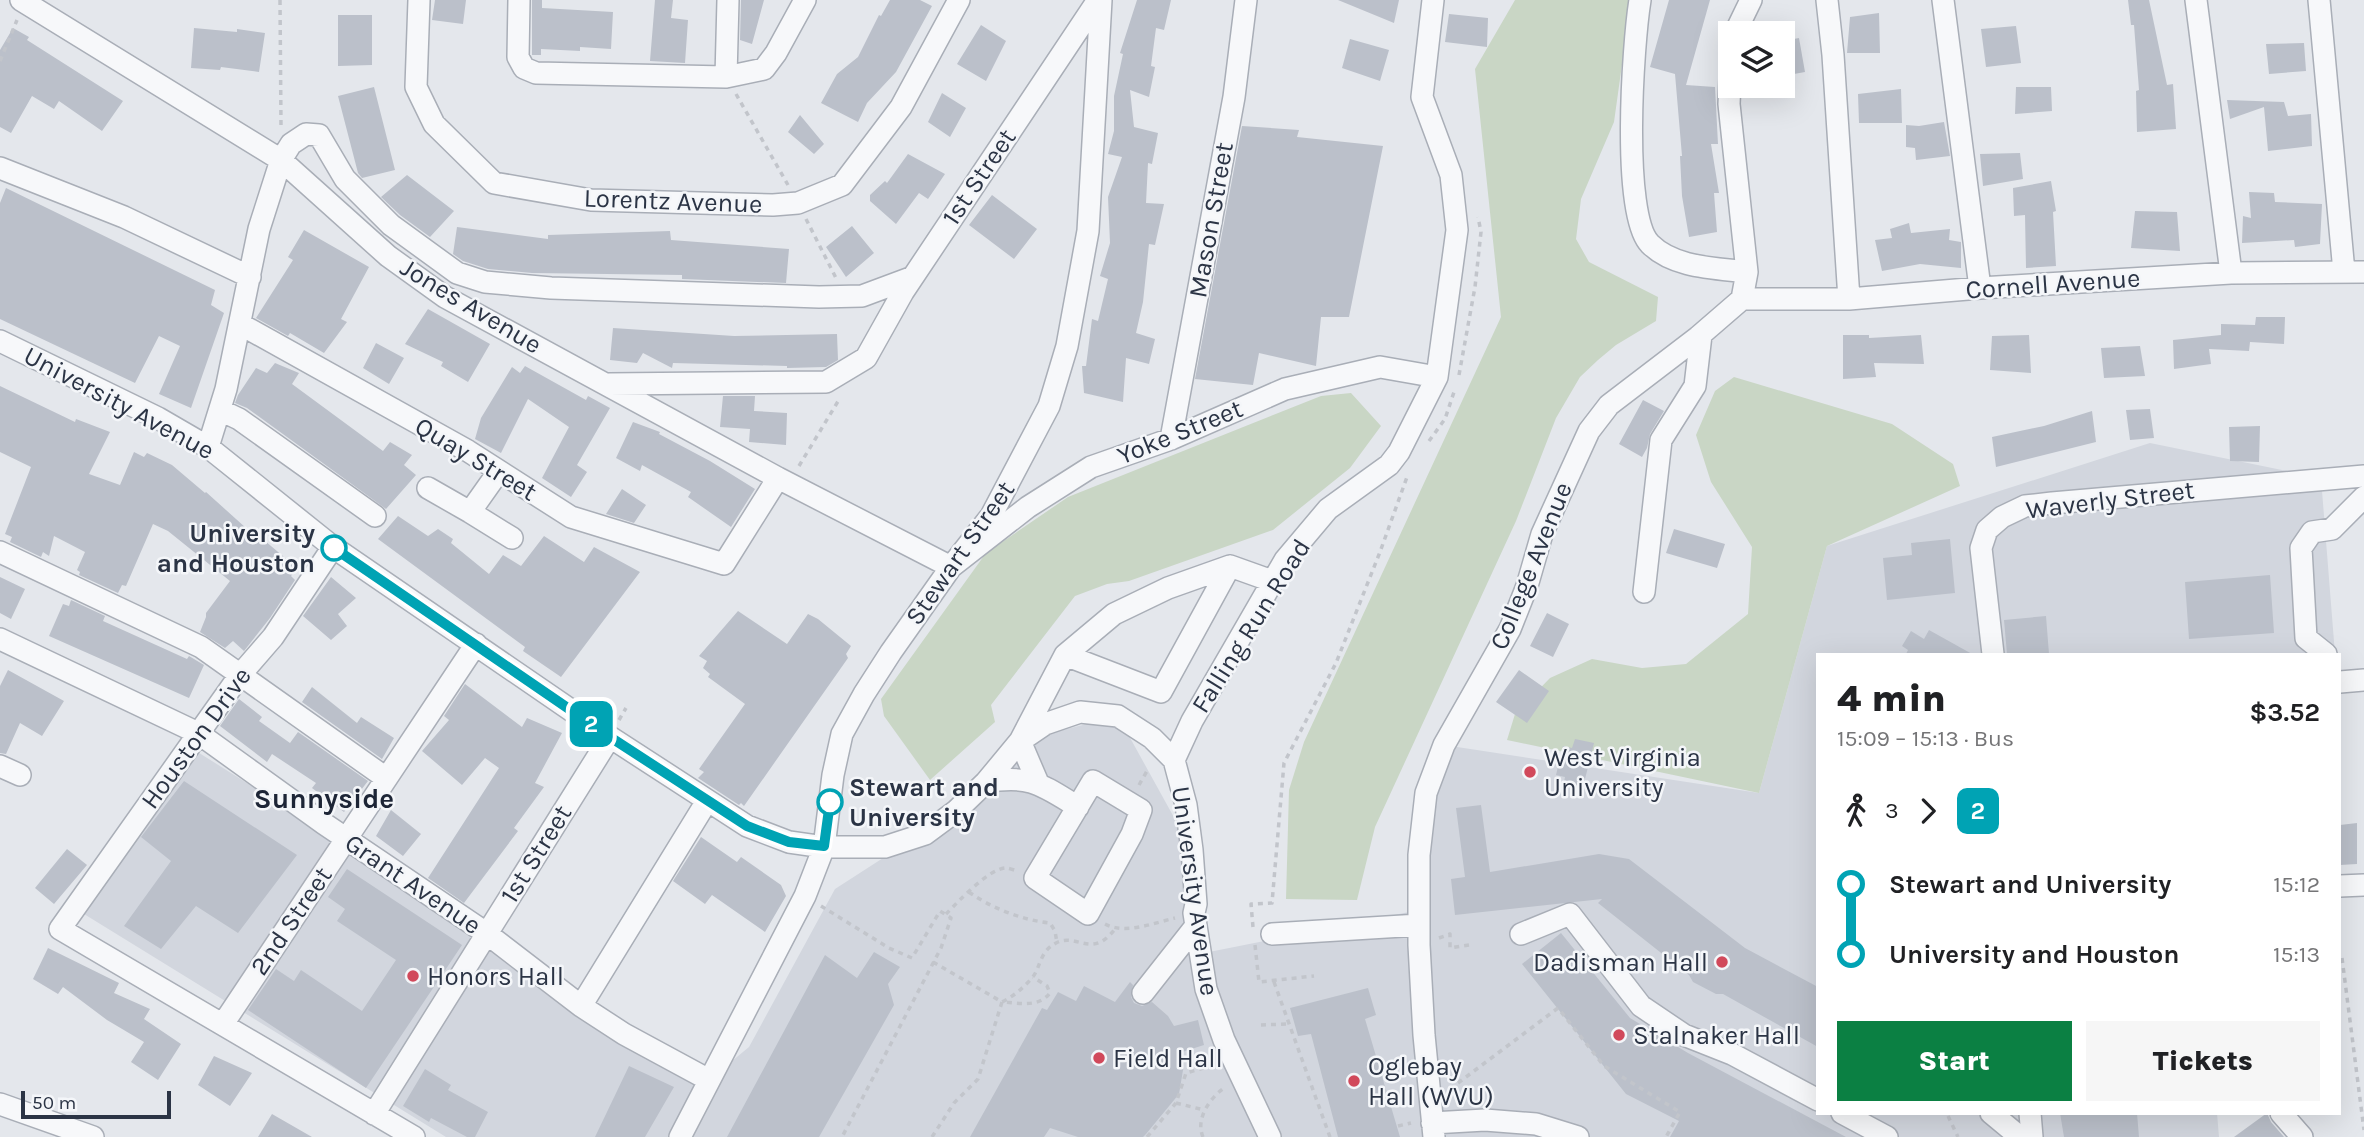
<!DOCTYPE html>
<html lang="en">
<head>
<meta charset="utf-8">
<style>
	:root { --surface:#fff; --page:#f6f6f6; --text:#202124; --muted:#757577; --accent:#0b8043 }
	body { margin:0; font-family:Karla,sans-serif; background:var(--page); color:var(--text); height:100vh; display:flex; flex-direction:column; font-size:26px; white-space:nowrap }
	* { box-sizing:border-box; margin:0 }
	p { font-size:23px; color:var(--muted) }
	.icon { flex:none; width:38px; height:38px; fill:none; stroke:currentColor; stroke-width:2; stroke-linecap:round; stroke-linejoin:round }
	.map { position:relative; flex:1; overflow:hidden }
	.drawer { position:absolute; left:1816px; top:653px; width:525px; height:462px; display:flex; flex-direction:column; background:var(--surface); border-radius:0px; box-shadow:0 7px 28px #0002 }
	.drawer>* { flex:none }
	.badge { padding:0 14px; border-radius:10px; font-size:24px; line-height:46px }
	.controls { position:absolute; left:1718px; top:21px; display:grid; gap:14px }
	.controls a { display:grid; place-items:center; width:77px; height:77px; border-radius:0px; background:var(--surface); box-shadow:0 7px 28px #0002; font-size:35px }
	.scale { position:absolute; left:21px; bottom:18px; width:150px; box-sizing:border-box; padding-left:7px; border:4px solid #2b3445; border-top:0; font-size:19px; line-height:24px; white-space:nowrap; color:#2b3445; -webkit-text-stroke:5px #f4f6f9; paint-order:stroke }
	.map>.badge { position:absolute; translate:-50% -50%; box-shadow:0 0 0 4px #fff }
	.legs { display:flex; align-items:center; gap:10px; height:77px; padding:0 21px; font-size:23px }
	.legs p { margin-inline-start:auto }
	.summary { display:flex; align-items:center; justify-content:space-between; height:119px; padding:0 21px }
	h1 { font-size:38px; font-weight:800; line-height:52px }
	.button { display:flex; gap:14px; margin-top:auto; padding:14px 21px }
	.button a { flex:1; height:80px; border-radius:0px; background:var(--accent); color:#fff; font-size:28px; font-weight:800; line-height:80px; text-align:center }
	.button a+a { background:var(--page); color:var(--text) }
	ul { padding:0 21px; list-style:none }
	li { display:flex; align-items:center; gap:24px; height:70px; font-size:26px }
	li i { display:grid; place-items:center; width:10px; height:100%; margin:0 9px; background:currentColor }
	li i::after { content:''; width:18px; height:18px; margin:-9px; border:5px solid; border-radius:50%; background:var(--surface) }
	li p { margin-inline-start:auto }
	li:first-child i { background:linear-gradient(#0000 50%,currentColor 0) }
	li:last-child i { background:linear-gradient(currentColor 50%,#0000 0) }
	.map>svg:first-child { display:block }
</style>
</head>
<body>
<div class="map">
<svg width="2364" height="1137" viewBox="0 0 2364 1137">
	<rect width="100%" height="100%" fill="#e4e7ec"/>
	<path fill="#d2d6de" d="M2150,443L2321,478L2335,654H1818V1113H2217L2219,1137H446L84,914L121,853L196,751L486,933L709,1080L749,1047L835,889L956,811L1020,741L1118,716L1192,850L1199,954L1419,910L1444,745L1759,793L1827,546Z"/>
	<path fill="#c9d6c5" d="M1515,0H1631L1614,122L1581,199L1576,239L1589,262L1658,297L1656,321L1616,345L1598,360L1580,377L1556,418L1516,521L1375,827L1357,900L1286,899L1289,790L1304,742L1501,317L1475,69Z
		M1734,377L1892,424L1953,464L1960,486L1827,546L1759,793L1507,740L1515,714L1550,678L1592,659L1642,668L1686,664L1748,614L1752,547L1711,482L1696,435L1715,391Z
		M1351,393L1381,426L1350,468L1273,530L1129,581L1107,584L1075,596L991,705L995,722L930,780L884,716L881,699L986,553L1068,497L1321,396Z"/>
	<path fill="#bbc0ca" d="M435,0H466L463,24L432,20Z
		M532,0H542V8L613,12L611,49L580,47V51L541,49V55H532Z
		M655,0H673L671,18L688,20L685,63L650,61Z
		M741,0H764L752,44L740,40Z
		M890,0H920L932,6L896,72L867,103L858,122L821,103L837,74L858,57L879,15L881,16Z
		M1137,0H1171L1164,30L1156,28L1151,66L1155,67L1149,97L1130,90L1134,127L1158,133L1152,164L1148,163L1146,203L1164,204L1155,245L1149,244L1143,302L1136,333L1155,339L1149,364L1126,358L1123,402L1084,393L1082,366H1086L1092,319L1098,321L1108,279L1100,276L1110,243L1108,197L1122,157L1108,154L1114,131V96L1123,54L1120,53Z
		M1338,0H1399L1394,23Z
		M1669,0H1710L1686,85L1715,87L1718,144H1711L1719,193H1714L1717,232L1689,237L1682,196L1680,156H1682L1675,74L1650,67Z
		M2128,0H2149L2167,85L2173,84L2176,129L2137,132L2136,91L2139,90L2134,25H2131Z
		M1879,13L1880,53H1847L1850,17Z
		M1449,14L1488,18L1487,47L1445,42Z
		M338,15H372V65L338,66Z
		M981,25L1006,41L986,81L957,64Z
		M2016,26L2021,63L1986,67L1981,29Z
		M13,28L29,37L27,40L123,101L102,131L59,101L54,109L32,96L11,133L0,127V50Z
		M194,28L237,32V29L265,33L259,72L221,67L220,70L191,68Z
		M1799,38L1805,72L1783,76V41Z
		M1350,39L1389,50L1380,81L1342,68Z
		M2304,43L2306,71L2269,74L2266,44Z
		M374,87L395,170L362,178L358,173L338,96Z
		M2016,87H2051L2052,111L2015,114Z
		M1901,89L1902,123H1859L1858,94Z
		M942,93L966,108L950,137L928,122Z
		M2227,100L2284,102L2288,116L2311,114L2312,146L2268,151L2264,107L2230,119Z
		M800,115L824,144L814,154L788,132Z
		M1944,122L1950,156L1916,160L1915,148L1906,147V125L1919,126Z
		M1242,126L1299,130L1297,137L1383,146L1349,317H1321L1316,366L1259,353L1253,385L1195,379Z
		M2020,153L2023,179L1983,186L1980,154Z
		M908,154L945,174L928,199L919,193L896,224L870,201V195L885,181L887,183Z
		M407,175L454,211L430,237L400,215L381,197Z
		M2051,181L2056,211L2053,212L2056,266L2026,268L2025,215L2014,216L2013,188Z
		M6,188L215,290L211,305L224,313L191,408L159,394L180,346L159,336L135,383L0,319V203Z
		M2249,192L2274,193L2275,202L2322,204L2320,244L2295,247L2294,240L2242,243L2243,216L2251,218Z
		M992,195L1037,229L1014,259L969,225Z
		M2135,211L2177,212L2180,251L2131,248Z
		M1909,223L1911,233L1950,229L1949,240L1961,242V268L1920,264L1882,271L1875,240L1892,238L1890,229Z
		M852,226L874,253L846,277L826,247Z
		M457,227L548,239V235L670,231L671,240L789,249L786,283L682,279V275L532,273L488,269L463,261L453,254Z
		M304,230L369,267L341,319L347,322L324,353L290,333L288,336L256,318L293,260L288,257Z
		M428,309L490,344L468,382L441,366L443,362L405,344Z
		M2256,317H2285L2284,344L2250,342L2249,351L2209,349L2211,364L2174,369L2173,340L2221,335V324L2255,325Z
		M613,328L734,336L837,334L838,360L826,367L787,368V366L673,363L672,368L643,353L637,363L610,360Z
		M1843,335H1869V338L1921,335L1924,364L1874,363L1876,377L1843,379Z
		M2029,335L2031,373L1990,370L1992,336Z
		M376,343L404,358L389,384L363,368Z
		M2140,346L2145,376L2104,378L2101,348Z
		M275,363L299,373L292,384L383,451L390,442L412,455L404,465L416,475L386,509L247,408L235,403L238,395L256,368L267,373Z
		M525,366L586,400L588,396L610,408L577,465L587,472L571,497L542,478L569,427L528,399L501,453L475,439L481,418L512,367L520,373Z
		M0,386L75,422L76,419L110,432L89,474L120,485L134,452L144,457L147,453L172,465L205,493L206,492L256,537L258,535L297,568L291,576L295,580L270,618L244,651L233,641L225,648L200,632L206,617V613L230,581L168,531L153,524L126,586L122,585L118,593L79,575L80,572L77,570L85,552L54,536L49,556L43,552L41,557L10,542L12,537L5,534L31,467L0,452Z
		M723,396H755L754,411L787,413L786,445L749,442L750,429L720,427Z
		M1643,400L1664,411L1650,434L1647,448L1642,457L1619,444Z
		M2150,409L2154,438L2130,440L2126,410Z
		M2092,411L2096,442L1996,467L1992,437L2044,426Z
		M633,422L660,432L659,434L710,461L755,489L731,527L688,497L691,492L642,465L640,471L616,458Z
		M2260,426L2259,462L2230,461L2229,427Z
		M622,489L646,505L634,523L606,514Z
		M398,516L428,536L438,529L453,539L451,543L489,574L503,555L521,566L544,536L584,562L594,547L640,572L561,677L523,651L525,647L378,539Z
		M1674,529L1725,544L1717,568L1666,553Z
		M1950,539L1955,593L1887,600L1883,558L1912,555L1911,543Z
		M2270,575L2274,633L2189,639L2185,582Z
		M0,577L25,589L11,619L0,613Z
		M331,577L356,598L338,614L347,626L331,640L303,616Z
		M71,600L105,616L103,621L187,659L189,656L204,665L189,698L49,636L63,604L69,606Z
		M738,611L787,644L808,614L818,619L851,646L846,654L848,658L744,806L741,803L739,805L698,778L704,772L699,769L745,704L708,677L710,674L703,668L707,661L699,656Z
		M1547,613L1569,624L1553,657L1530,646Z
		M2046,616L2049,654H2007L2004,620Z
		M1929,630L1972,654H1906L1908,650L1902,646L1911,631L1924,639Z
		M8,670L64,701L42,736L20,723L6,754L0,753V686Z
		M1519,670L1549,691L1527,723L1496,702Z
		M465,684L522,727L527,718L562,733L535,783L544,787L514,828L518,831L464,903L428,878L499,768L485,758L462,785L422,751L449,720L444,716Z
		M312,687L357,723L361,717L394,738L382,759L302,702Z
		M239,699L262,717L259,721L290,743L298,732L368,781L344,812L312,788L316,783L272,754L267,762L220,726Z
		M1575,739L1594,743L1583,787L1564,782L1565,777L1556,775L1563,746L1572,748Z
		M184,781L297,855L238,933L196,906L161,949L124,926L171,861L141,837Z
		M1481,805L1490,872L1599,854L1629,859L1745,948L1818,987V1047L1723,994H1716L1693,982L1689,975L1598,903L1602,899L1455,915L1451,879L1465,877L1456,808Z
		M391,810L421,834L403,856L376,836Z
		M2357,823V864L2340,865V825Z
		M701,837L737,862L741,857L781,885L786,896L765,932L712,895L705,904L673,881Z
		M67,849L87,865L54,904L35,888Z
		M347,869L462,945L366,1088L248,1010L276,969L294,981L301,970L362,1011L396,960L337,921L345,909L328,897Z
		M1561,933L1630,1018L1688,1053L1846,1137H1670L1679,1121L1626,1094L1522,964Z
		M48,948L119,983L114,993L150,1009L144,1019L181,1044L158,1080L131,1062L144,1042L107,1020L63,987L58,994L33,979Z
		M874,952L900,967L888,984L894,1005L819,1137H727L825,955L857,978Z
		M1130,982L1133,985L1131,997L1134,1003L1142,1006L1152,1002L1168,1016L1174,1026L1198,1020L1204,1045L1182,1052L1184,1064L1179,1094L1146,1134L1143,1137H1078L1050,1128L1044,1137H970L1042,1008L1047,1010L1058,992L1076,1001L1084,986L1115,1002Z
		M1368,988L1376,1015L1365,1019L1400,1137H1338L1311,1034L1298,1036L1290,1008Z
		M214,1056L252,1073L230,1106L198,1085Z
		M629,1066L674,1087L645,1137H595Z
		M425,1069L451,1085L448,1090L488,1112L475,1137H467L431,1118L429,1122L403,1106Z
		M2060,1113H2137L2139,1137H2064Z
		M2267,1113L2271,1122L2284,1137H2234Z
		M272,1114L312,1137H258Z"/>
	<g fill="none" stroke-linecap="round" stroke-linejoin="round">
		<defs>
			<path id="minor" d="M21,0L281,160L388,256L445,297L778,478L951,567L1028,507L1091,467L1171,439L1285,389L1380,367L1437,377
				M419,0L416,87L434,124L494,183L591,200L773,205L798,203L842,185L901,107L959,0
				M519,0L518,57L524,68L536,73L726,77L764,69L776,53L805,0
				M1640,0C1633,43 1621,215 1650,244C1674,268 1715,268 1747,272
				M1827,0L1833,55L1849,299
				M1943,0L1980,288
				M2196,0L2231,273
				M2319,0L2344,272
				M1735,33L1751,0
				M726,77L728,0
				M0,168L124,217L250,277
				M1742,299H1849L1980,288L2231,273L2364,272
				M240,324L468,451L571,517L724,564L778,478
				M0,341L158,418L208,447L333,547L610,737L747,826L789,842L824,847H885L925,834L956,811L986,782L1020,741L1045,724L1080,712L1118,716L1152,738L1174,760L1186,805L1192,850L1196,904L1194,913L1206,989L1224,1040L1270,1137
				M609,384L826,382L866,358L903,292L1098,0
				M220,410L239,419L375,516
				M1171,439L1234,97L1246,0
				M208,447L226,389L259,229L281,160L291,144L306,134L319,135L345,179L391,225L457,273L485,282L551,288L819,297L862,296L913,277
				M428,488L470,512L499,471
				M470,512L512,538
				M333,547L273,637L240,675L60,929L414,1137
				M0,552L201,647L386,778
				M1644,592L1661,440L1695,386L1701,335
				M0,639L198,733L323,823L486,933L581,1006L624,1034L709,1080
				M1993,654L1981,548L1987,530L2002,517L2025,506L2052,503L2364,476
				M2326,654L2306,638L2301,548L2312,532L2332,529L2364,497
				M1065,655L1161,692L1230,566
				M2340,682L2364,680
				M1174,760L1192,721L1285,560L1328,509L1389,465L1399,452L1437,377L1457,230L1451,175L1422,97L1433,0
				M0,766L20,775
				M1093,781L1141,810L1132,834L1088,914L1035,878Z
				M986,782C1030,774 1042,785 1078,807
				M1038,783L1020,741L1065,655L1114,614L1168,588L1230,566L1272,581
				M2340,886L2364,885
				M1272,934L1419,925
				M1521,934L1570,914L1641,1006L1684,1035L1732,1054L1818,1100
				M1143,993L1195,927
				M581,1006L707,801
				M223,1024L476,644
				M0,1104L93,1137
				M1842,1113L1887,1137
				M1991,1113L2020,1137
				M2030,1113L2032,1137
				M2281,1113L2302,1137
				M374,1114L610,737
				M1432,1123L1485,1120L1536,1124L1578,1137
				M680,1137L805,896L824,847L833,775L842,734L864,694L891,652L951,567L991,516L1049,406L1067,346L1088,231L1101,0
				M1434,1137L1424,1035L1419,945V855L1426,793L1444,745L1510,629L1527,586L1542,534L1589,431L1609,405L1698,337L1742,299L1747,272L1729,104L1731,55"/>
		</defs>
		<use href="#minor" stroke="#a9aeb7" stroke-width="24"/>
		<path stroke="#c2c5cb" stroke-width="3.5" stroke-dasharray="5 5" stroke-linecap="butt" d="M280,0L281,126
			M0,61L17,20
			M736,94L788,185
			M806,219L836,278
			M1459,375L1475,287L1481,232L1478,217
			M1429,441L1445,419L1454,392
			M799,466L840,398
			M619,720L626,708
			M1139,785L1147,771
			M969,892C991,908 1022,920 1050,923L1055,931L1057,943
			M821,906L889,948L912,958L940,911L951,918L941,948L842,1137
			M946,914C958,902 989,868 1006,868C1009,868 1014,870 1017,871
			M1105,924C1126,935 1153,923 1175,918
			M1253,927L1251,904L1272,903L1284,763L1336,663L1380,552L1407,477
			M1439,938L1450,934V948L1469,945
			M1255,945L1259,982L1314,976
			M2342,958L2364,1130
			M933,962L1002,1002C1014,996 1023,988 1032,978C1041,967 1039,952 1056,943C1078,932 1091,960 1115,929
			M1274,982L1330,1137
			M1261,1025L1287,1024
			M1450,1089L1558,1008L1604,1066L1680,1112L1666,1137
			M1176,1103L1204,1110
			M1948,1116L1958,1137
			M1398,1126L1411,1123
			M932,1137L954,1103L978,1079L1002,1002C1020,1003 1038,1008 1050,993L1047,986L1033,977
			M1147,1137L1176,1103L1186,1073L1214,1065
			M1203,1137C1195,1119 1210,1098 1224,1088"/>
		<use href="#minor" stroke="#f7f8fa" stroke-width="21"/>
	</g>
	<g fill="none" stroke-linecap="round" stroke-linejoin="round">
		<defs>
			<path id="line-1" d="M334,548L610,737L747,826L789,842L824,846L830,802"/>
		</defs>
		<use href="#line-1" stroke="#fff" stroke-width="16"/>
		<use href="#line-1" stroke="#00a3b4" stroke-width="10"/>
	</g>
	<g fill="#fff" stroke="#00a3b4" stroke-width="3.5">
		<circle cx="334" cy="548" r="12"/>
		<circle cx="830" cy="802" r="12"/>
	</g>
	<g fill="#d1495b" stroke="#f4f6f9" stroke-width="2.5">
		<circle cx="1530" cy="772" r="7"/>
		<circle cx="1722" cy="962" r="7"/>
		<circle cx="413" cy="976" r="7"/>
		<circle cx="1619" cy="1035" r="7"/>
		<circle cx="1099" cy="1058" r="7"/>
		<circle cx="1354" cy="1081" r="7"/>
	</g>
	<g text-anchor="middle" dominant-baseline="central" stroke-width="5" stroke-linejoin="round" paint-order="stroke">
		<g font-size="26" fill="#2b3445" stroke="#f4f6f9">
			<text transform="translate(979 177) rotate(-56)">1st Street</text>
			<text transform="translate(673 201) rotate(2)">Lorentz Avenue</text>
			<text transform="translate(1211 220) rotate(-80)">Mason Street</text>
			<text transform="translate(2053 284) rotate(-4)">Cornell Avenue</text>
			<text transform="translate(471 306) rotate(31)">Jones Avenue</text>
			<text transform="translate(119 403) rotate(28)">University Avenue</text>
			<text transform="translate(1180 432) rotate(-22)">Yoke Street</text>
			<text transform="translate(476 459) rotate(31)">Quay Street</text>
			<text transform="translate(2110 500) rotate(-7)">Waverly Street</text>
			<text transform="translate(960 553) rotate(-55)">Stewart Street</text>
			<text transform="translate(1531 566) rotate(-68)">College Avenue</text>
			<text transform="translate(1251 626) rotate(-58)">Falling Run Road</text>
			<text transform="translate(196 738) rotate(-54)">Houston Drive</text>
			<text transform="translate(536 854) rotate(-58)">1st Street</text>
			<text transform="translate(413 884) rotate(34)">Grant Avenue</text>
			<text transform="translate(1195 891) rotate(82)">University Avenue</text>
			<text transform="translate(291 921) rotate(-56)">2nd Street</text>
		</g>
		<g font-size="26" font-weight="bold" fill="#2b3445" stroke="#f4f6f9" text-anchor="end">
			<text x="315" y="533">University<tspan x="315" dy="30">and Houston</tspan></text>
			<text x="849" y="787" text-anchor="start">Stewart and<tspan x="849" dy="30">University</tspan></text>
		</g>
		<g font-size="26" fill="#2b3445" stroke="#f4f6f9" text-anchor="start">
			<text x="1544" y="757">West Virginia<tspan x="1544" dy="30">University</tspan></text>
			<text x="1708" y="962" text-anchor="end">Dadisman Hall</text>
			<text x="427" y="976">Honors Hall</text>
			<text x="1633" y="1035">Stalnaker Hall</text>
			<text x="1113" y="1058">Field Hall</text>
			<text x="1368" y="1066">Oglebay<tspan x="1368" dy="30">Hall (WVU)</tspan></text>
		</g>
		<g font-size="28" font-weight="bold" fill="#1d2536" stroke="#f4f6f9">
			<text x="324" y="798">Sunnyside</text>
		</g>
	</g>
</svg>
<div class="controls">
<a><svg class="icon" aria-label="layers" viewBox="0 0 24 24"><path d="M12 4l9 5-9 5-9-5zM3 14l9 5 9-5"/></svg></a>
</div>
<div class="scale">50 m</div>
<b class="badge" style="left:591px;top:724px;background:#00a3b4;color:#fff">2</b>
<section class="drawer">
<div class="summary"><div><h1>4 min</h1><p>15:09 – 15:13 · Bus</p></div><b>$3.52</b></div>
<div class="legs"><svg class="icon" aria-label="walk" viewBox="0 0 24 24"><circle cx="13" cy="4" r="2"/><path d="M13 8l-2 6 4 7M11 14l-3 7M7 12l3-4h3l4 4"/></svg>3<svg class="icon" aria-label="forward" viewBox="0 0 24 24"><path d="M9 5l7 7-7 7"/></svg><b class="badge" style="background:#00a3b4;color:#fff">2</b></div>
<ul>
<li><i style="color:#00a3b4"></i><b>Stewart and University</b><p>15:12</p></li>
<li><i style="color:#00a3b4"></i><b>University and Houston</b><p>15:13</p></li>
</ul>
<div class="button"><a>Start</a><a>Tickets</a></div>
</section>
</div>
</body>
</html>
